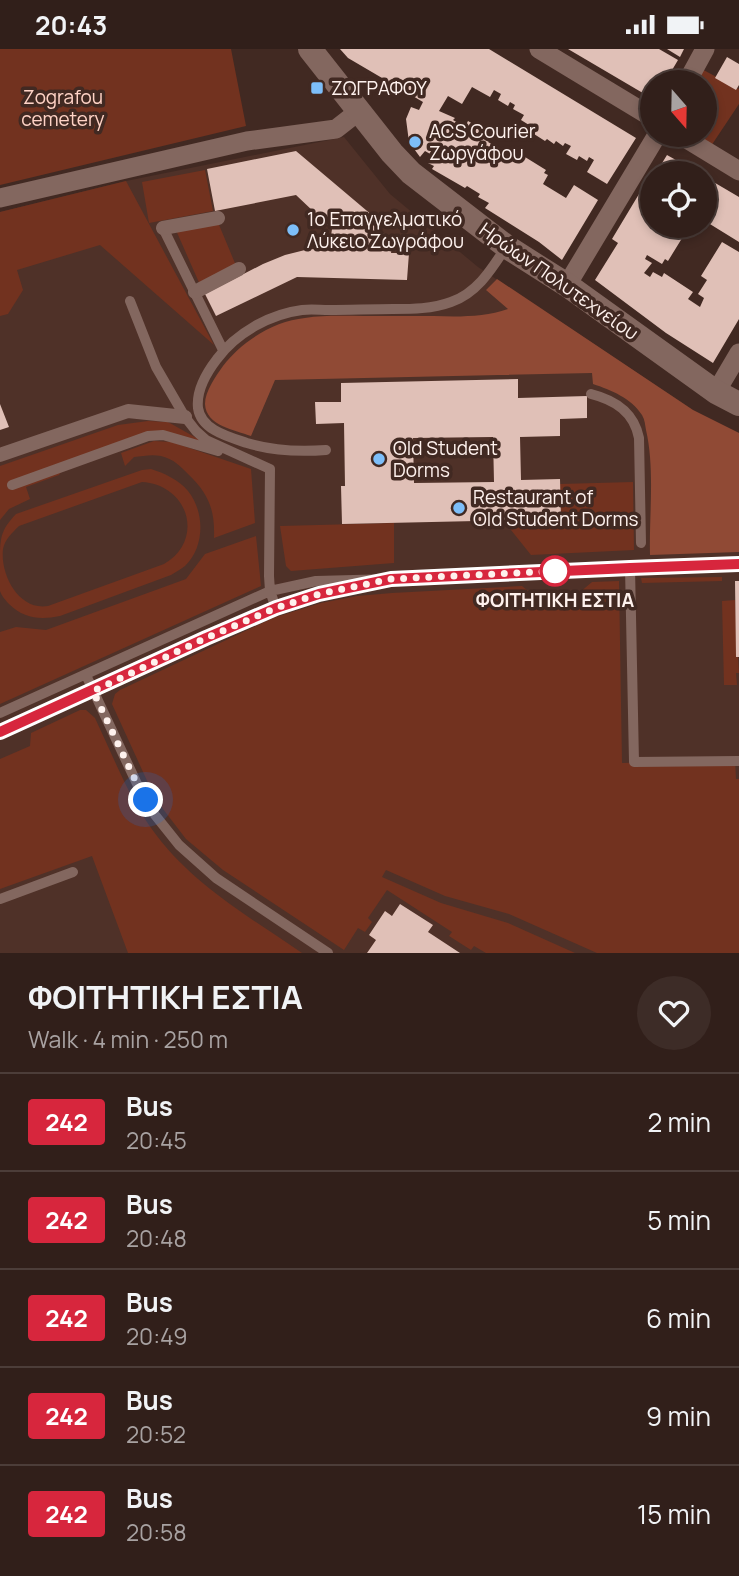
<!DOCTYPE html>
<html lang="en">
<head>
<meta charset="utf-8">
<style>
	:root { --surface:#311f1a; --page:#3d2c27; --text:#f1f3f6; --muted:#a8a2a2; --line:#4c3d39 }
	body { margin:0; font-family:Manrope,sans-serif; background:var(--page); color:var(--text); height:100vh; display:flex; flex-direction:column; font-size:26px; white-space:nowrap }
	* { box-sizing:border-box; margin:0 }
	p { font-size:23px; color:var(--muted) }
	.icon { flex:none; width:38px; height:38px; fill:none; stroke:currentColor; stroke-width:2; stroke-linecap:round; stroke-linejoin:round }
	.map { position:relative; height:904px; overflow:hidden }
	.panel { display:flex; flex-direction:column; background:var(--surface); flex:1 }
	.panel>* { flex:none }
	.badge { padding:0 14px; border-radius:5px; font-size:24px; line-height:46px }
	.needle { width:46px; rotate:160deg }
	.controls { position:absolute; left:640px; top:21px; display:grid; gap:14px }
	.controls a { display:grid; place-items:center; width:77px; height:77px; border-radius:50%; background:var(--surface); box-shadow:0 4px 10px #0003,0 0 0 2px var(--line); font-size:35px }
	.you { position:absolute; width:35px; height:35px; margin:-18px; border:5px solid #fff; border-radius:50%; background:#1a73e8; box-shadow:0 0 0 10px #1a73e833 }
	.map>.badge { position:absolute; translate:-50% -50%; box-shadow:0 0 0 4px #fff }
	.round { display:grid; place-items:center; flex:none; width:74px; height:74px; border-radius:37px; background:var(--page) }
	.summary { display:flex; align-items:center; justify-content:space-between; height:119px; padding:0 28px }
	h1 { font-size:33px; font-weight:700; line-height:52px }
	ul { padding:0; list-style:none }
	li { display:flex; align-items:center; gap:21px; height:98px; padding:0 28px; border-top:2px solid var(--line) }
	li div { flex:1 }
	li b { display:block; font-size:26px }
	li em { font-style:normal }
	li .badge { min-width:77px; font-weight:700; text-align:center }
	.status { display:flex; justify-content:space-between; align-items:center; height:49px; padding:0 35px; background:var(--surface); direction:ltr }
	.status svg { height:19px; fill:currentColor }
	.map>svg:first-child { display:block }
</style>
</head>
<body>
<div class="status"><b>20:43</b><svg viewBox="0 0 49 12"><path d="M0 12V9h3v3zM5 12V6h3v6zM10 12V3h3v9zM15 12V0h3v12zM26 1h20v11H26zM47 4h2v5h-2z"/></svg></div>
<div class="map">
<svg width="739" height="904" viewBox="0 0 739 904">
	<rect width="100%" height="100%" fill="#412922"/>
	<path fill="#4f3128" d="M344,88L390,145L478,218L693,361L739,384V904H0V163L126,132Z"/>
	<path fill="#72321f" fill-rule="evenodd" d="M0,0H231L246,77L0,136Z
		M696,17L739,40V55L709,100L685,86H705V33H687Z
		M205,121L213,162L149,174L142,133Z
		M126,132L214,296L100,196L17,221L23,241L8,265L0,267V163Z
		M217,171L237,219L201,238L175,179Z
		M148,372L168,373L216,400L170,384L67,414L59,426L26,438L30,450L9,460L0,471V417L118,376Z
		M154,392L172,393L251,420L255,474L214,489C215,461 209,445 188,425C179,416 175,411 161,407C152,405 143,407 134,408L125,417L121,404Z
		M151,420C164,424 179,431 188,442C205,463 205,498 185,517C181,520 176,523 171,526L60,567C41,571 24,570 9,555C6,552 1,546 0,542C0,534 0,522 0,514C0,489 0,482 16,465L142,421ZM142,433C189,436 205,491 164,515L48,557C19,562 0,526 3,500C5,490 12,484 19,477Z
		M633,433L634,501L531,506L503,471L561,470L560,435Z
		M394,474V514L291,522L286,517L280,477Z
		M256,487L261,537L0,655V583L16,578L46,581L186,530L205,505Z
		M722,528V532L642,534L641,529Z
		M619,532L622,714L735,711L736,730H739V904H597L509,865L445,847L386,821L382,828L441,854L508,874L575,904H486L474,897L471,901L449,887L452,883L387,841L368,869L372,873L365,883L358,879L344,901L223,821L186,790L163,760L149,736L112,655L115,645L120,641L273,569L321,554L357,547L392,544L522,537L533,546L579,544L592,533Z
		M735,551L739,624H736L737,636H724L722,552Z
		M80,661H86L95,669C114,709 130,752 157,787C195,837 251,869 302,904H128L92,807L0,840V710L30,697L31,684Z"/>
	<path fill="#904a35" d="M497,230L693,361L739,384V503L650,506C649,466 655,420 646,381C645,376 645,371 642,366C631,349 611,341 593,335L592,324L275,331L251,387C235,381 206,377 205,355C205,342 216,327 223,317C242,292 274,272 305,269C324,266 344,267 364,267C387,267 411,267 434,267C459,268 485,268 508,260L486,241Z"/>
	<path fill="#e0c0b7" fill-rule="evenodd" d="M340,0H489L636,89L607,135L587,123L594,111L589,108L587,112L579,107L577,111L566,105L571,97L565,94L563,97L556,92L554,95L547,90L545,92L534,85L537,81L521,71L524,66L513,60L515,56L510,53L508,57L498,51L501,45L494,41L490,48L472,38L462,55L448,47L439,62L455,69L453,71L465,78L468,72L485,82L483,86L490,90L488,93L495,97L493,101L514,113L518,109L523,112L525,108L546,121L544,124L548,126L543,135L566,149L574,136L598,151L562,211L539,193L485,159L489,154L478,148L480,145L467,137L465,139L432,120L434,117L428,114L432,106L425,102L420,108L409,93L406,70L411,58L419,61L423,53L348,9Z
		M568,0H659L678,11L665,33H653V50Z
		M667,0H684L680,8Z
		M727,8L739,15V36L736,41L715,29Z
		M296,102L373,167L367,171L393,192L391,204H409L407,231L297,228L216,267L205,245L263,215L285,206L309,200L329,201L332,180L296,146L215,162L207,120Z
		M667,106L699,124H656Z
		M705,128L739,148V193L705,172Z
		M653,131V177H682L684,178L680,184L684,186L668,212L665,210L662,215L647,206L645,210L652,214L644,224L650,228L653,223L662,228L664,224L693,243L688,250L700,258L704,249L698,245L707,231L701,227L722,193L739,203V270L713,314L666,284L595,231L618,194L612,190L639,145L643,147Z
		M518,330V349L587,347V369L560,370V387L520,388L521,431L560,430L561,470L342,475L341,437H345L344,374L316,375L315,353H341V334ZM493,388L494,433L414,434L413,389Z
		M0,355L9,378L0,381Z
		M735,532H739V608H736Z
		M400,855L433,876L428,883L460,904H367L376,891L369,886L385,862L392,867Z"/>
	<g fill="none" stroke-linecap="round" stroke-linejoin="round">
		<path stroke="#83675f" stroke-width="10" d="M163,179L223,301
			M130,252L156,318L185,368L196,382L206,391L270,420L269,527L270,542L276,559
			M591,345C615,351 634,363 639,389L641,494
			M326,401C299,403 273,402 247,394C229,388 201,381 198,359C196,341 207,323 217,310C236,284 270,265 302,261C311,260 320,261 329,261C350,261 371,260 393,260C412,260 432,260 451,253C477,244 491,221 506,198
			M12,436L148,387L163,386L218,402
			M630,519L634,713L739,712
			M86,626L138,737L155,766L179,796L216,829L328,904
			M0,664L270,542L316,532L391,530L630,519L739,515
			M0,684L206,589L276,559L319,546L366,536
			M0,850L73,823"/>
		<path stroke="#83675f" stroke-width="14" d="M163,179L218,169
			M195,243L239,220
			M0,406L128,362L185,368"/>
		<path stroke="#83675f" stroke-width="19" d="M539,0L653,69
			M687,33L705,0
			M680,86L739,122
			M0,149L247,92L336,80L359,62
			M567,236L657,86
			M716,343L739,304"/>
		<path stroke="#83675f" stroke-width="24" d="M310,0L392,104L411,124L507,198L567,236L716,343L739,355"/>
	</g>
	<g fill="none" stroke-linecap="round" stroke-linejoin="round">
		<defs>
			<path id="line" d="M0,683L206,589L276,559L319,545L391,530L630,519L739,515"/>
		</defs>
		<use href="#line" stroke="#fff" stroke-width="16"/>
		<use href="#line" stroke="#d7263d" stroke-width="10"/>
		<path stroke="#fef1ed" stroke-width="7" stroke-dasharray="0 12.6" d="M146,751L138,737L93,642L206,589L276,559L319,545L391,530L557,522H555"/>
	</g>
	<g fill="#7dbef9" stroke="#412922" stroke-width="2.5">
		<rect x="310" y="32" width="14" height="14" rx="3.5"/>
		<circle cx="415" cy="93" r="7"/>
		<circle cx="293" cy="181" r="7"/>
		<circle cx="379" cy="410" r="7"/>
		<circle cx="459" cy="459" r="7"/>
	</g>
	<circle fill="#fff" stroke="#d7263d" stroke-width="3.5" cx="555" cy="522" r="14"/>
	<g text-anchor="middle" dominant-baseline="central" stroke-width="7" stroke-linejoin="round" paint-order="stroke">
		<g font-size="19" fill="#fef1ed" stroke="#412922" text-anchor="start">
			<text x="331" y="39">ΖΩΓΡΑΦΟΥ</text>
			<text x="429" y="82">ACS Courier<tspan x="429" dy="22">Ζωργάφου</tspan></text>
			<text x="307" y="170">1ο Επαγγελματικό<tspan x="307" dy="22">Λύκειο Ζωγράφου</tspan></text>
			<text x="393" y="399">Old Student<tspan x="393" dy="22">Dorms</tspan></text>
			<text x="473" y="448">Restaurant of<tspan x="473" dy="22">Old Student Dorms</tspan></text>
		</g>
		<g font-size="19" fill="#ffd3c6" stroke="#412922">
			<text x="63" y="48">Zografou<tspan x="63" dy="22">cemetery</tspan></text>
		</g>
		<g font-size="19" fill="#fef1ed" stroke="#412922">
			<text transform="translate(559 232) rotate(35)">Ηρώων Πολυτεχνείου</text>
		</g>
		<g font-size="19" font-weight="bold" fill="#fef1ed" stroke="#412922">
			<text x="555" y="551">ΦΟΙΤΗΤΙΚΗ ΕΣΤΙΑ</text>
		</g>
	</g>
</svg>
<div class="controls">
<a><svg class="needle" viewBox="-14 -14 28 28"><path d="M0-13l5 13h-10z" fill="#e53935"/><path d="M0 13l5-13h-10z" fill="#a8a2a2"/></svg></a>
<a><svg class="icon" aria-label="locate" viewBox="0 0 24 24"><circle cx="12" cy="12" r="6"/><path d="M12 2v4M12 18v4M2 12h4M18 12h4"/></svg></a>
</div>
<div class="you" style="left:146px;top:751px"></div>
</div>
<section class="panel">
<div class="summary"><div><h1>ΦΟΙΤΗΤΙΚΗ ΕΣΤΙΑ</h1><p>Walk · 4 min · 250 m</p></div><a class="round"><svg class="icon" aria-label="heart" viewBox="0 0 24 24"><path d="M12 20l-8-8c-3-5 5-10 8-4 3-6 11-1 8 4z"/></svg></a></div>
<ul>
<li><span class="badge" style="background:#d7263d;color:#fff">242</span><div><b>Bus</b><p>20:45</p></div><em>2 min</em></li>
<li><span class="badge" style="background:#d7263d;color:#fff">242</span><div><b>Bus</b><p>20:48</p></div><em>5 min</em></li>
<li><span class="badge" style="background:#d7263d;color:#fff">242</span><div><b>Bus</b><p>20:49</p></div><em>6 min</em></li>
<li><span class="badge" style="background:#d7263d;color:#fff">242</span><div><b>Bus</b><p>20:52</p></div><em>9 min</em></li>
<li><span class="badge" style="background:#d7263d;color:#fff">242</span><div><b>Bus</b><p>20:58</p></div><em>15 min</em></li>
</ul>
</section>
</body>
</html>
